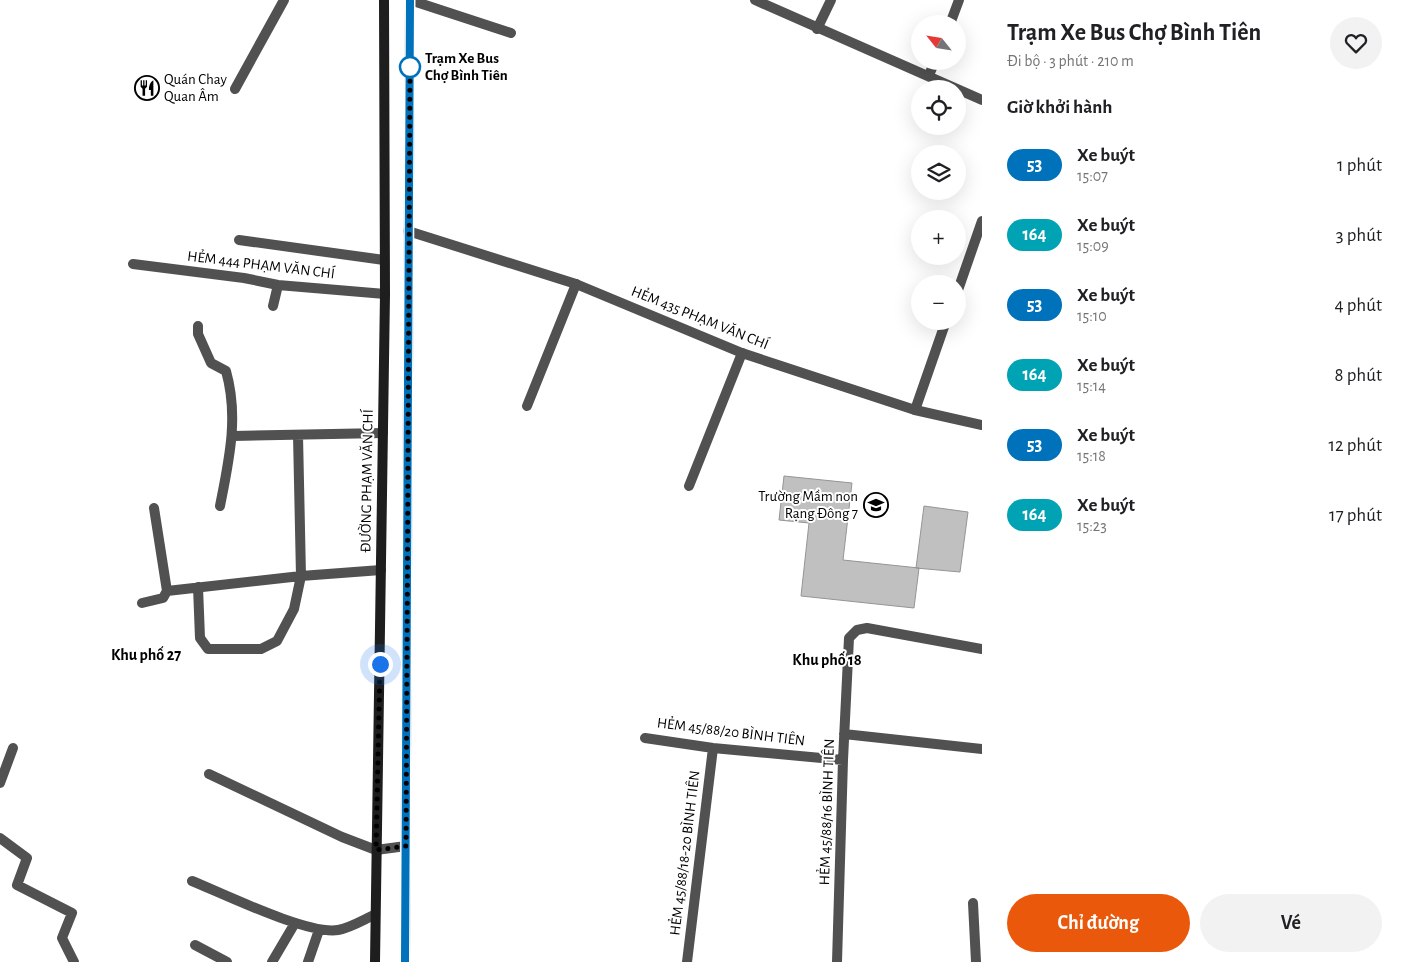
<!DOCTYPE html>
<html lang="vi">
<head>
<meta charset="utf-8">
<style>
	:root { --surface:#fff; --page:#f2f2f2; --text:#202124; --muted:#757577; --accent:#ea580c }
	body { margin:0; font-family:"Alegreya Sans",sans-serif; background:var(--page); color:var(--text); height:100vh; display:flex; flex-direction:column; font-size:19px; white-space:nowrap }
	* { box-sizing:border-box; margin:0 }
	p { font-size:16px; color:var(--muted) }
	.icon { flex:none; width:28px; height:28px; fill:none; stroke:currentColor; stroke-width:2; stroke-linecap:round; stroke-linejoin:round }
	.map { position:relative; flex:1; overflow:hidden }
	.panel { display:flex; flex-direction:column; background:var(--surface); width:425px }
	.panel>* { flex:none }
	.badge { padding:0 10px; border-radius:16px; font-size:18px; line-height:32px }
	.needle { width:32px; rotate:300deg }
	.buttons { position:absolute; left:911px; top:15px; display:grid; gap:10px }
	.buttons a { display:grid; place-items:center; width:55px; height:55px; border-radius:50%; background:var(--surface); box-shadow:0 5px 20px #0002; font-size:25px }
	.you { position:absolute; width:25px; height:25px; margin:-12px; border:4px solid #fff; border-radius:50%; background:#1a73e8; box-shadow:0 0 0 8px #1a73e833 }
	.map>.badge { position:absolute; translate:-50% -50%; box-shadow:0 0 0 2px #fff }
	h2 { padding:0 25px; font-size:19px; line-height:45px }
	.round { display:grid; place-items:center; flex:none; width:52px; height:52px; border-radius:26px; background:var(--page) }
	.overview { display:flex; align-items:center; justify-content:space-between; height:85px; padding:0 25px }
	h1 { font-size:24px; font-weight:700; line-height:38px }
	.cta { display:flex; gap:10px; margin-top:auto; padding:10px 25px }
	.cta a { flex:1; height:58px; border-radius:30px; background:var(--accent); color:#fff; font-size:20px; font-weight:700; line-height:58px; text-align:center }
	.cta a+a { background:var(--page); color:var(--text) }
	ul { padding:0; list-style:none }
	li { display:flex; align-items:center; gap:15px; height:70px; padding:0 25px }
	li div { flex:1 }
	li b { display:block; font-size:19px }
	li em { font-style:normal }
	li .badge { min-width:55px; font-weight:700; text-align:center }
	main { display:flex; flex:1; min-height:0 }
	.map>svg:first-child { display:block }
</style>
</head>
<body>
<main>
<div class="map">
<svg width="982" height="962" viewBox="0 0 982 962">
	<rect width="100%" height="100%" fill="#fff"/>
	<path fill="#c0c0c0" stroke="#959595" d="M784,476L852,483L843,560L919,568L914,608L801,596L809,523L779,520Z
		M924,506L968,512L960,572L916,568Z"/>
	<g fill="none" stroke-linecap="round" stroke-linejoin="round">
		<path stroke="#515151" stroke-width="10" d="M410,0L511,33
			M950,24L959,0
			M817,29L831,0
			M929,75L935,61
			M235,89L284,0
			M133,264L244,278L278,285L385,294
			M958,290L982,221
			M273,306L278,285
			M198,326V334L211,363L226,371C239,417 229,460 220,506
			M527,406L576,284
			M915,410L946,321
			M233,436L383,433
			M689,486L742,353
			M198,587L200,638L208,649H261L277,641L294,609L301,576L298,435
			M167,591L301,576L381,570
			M142,603L163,598L167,591L154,508
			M844,734L982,749
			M645,738L713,748L843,760
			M209,774L342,837L376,850
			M0,783L13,748
			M0,838L27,858L17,885L72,913L62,938L74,962
			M192,881C224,894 308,935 338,930C350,928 363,920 374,915
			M973,903L976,962
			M195,945L227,962
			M272,962L295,923
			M308,962L319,930
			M687,962L713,748
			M837,962L843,760L849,638L857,630L867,628L982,649"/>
		<path stroke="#515151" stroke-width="10" d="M408,231L576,284L742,353L775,364L915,410L982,425
			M239,240L384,260
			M376,850L406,846"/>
		<path stroke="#515151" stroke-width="10" d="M755,0L982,100"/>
		<path stroke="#1e1e1e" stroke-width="10" d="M375,962L385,294L384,0
			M405,962L410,0"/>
	</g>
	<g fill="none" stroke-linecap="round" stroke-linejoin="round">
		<defs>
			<path id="line" d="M405,962L410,0"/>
		</defs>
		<use href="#line" stroke="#fff" stroke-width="11"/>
		<use href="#line" stroke="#0072bc" stroke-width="8"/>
		<path stroke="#000" stroke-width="5" stroke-dasharray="0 9" d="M380,664L376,850L406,846L410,67"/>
	</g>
	<defs>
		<symbol id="restaurant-ring" viewBox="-11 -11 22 22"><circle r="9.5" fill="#fff" stroke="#000" stroke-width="1.5"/><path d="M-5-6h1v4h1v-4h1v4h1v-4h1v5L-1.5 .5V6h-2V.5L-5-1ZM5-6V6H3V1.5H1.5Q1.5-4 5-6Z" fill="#000"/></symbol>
		<symbol id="school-ring" viewBox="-11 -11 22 22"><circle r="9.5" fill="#fff" stroke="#000" stroke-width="1.5"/><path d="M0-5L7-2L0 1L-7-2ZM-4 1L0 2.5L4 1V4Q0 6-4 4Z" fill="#000"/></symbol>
	</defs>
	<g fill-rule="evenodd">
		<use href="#restaurant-ring" x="133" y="74" width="28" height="28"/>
		<use href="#school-ring" x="862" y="491" width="28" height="28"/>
	</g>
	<circle fill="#fff" stroke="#0072bc" stroke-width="2.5" cx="410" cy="67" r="10"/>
	<g text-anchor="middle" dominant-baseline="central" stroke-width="4" stroke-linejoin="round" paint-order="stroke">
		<g font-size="15" font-weight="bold" fill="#000" stroke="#fff" text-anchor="start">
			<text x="425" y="58">Trạm Xe Bus<tspan x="425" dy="17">Chợ Bình Tiên</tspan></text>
		</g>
		<g font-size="15" fill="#000" stroke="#fff" text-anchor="start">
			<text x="164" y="79">Quán Chay<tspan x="164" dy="17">Quan Âm</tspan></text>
			<text x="858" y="496" text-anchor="end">Trường Mầm non<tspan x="858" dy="17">Rạng Đông 7</tspan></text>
		</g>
		<g font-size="15" fill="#000" stroke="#fff">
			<text transform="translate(261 265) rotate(7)">HẺM 444 PHẠM VĂN CHÍ</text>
			<text transform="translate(700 318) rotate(22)">HẺM 435 PHẠM VĂN CHÍ</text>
			<text transform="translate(367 481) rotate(-89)">ĐƯỜNG PHẠM VĂN CHÍ</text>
			<text transform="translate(731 732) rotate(7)">HẺM 45/88/20 BÌNH TIÊN</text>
			<text transform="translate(827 812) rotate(-88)">HẺM 45/88/16 BÌNH TIÊN</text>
			<text transform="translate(685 853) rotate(-83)">HẺM 45/88/18-20 BÌNH TIÊN</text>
		</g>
		<g font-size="16" font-weight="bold" fill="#000" stroke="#fff">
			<text x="146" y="655">Khu phố 27</text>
			<text x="827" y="660">Khu phố 18</text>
		</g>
	</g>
</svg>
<div class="buttons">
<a><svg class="needle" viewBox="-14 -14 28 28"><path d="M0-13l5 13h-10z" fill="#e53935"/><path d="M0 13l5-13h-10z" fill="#757577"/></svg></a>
<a><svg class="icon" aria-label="locate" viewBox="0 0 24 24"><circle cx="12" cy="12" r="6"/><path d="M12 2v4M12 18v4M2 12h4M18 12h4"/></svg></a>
<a><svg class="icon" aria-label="layers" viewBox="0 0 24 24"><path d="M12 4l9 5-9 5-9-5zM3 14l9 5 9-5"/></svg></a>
<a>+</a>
<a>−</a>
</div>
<div class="you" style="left:380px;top:664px"></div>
</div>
<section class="panel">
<div class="overview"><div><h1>Trạm Xe Bus Chợ Bình Tiên</h1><p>Đi bộ · 3 phút · 210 m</p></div><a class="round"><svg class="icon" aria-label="heart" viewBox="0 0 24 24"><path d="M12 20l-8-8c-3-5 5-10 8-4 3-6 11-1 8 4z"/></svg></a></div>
<h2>Giờ khởi hành</h2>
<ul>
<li><span class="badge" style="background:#0072bc;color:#fff">53</span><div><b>Xe buýt</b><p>15:07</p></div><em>1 phút</em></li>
<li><span class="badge" style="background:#00a3b4;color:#fff">164</span><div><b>Xe buýt</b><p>15:09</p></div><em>3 phút</em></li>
<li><span class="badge" style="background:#0072bc;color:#fff">53</span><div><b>Xe buýt</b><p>15:10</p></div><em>4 phút</em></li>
<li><span class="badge" style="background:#00a3b4;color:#fff">164</span><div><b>Xe buýt</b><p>15:14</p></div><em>8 phút</em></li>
<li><span class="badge" style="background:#0072bc;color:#fff">53</span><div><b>Xe buýt</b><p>15:18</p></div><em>12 phút</em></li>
<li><span class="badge" style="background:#00a3b4;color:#fff">164</span><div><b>Xe buýt</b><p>15:23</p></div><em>17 phút</em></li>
</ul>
<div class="cta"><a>Chỉ đường</a><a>Vé</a></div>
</section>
</main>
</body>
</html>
